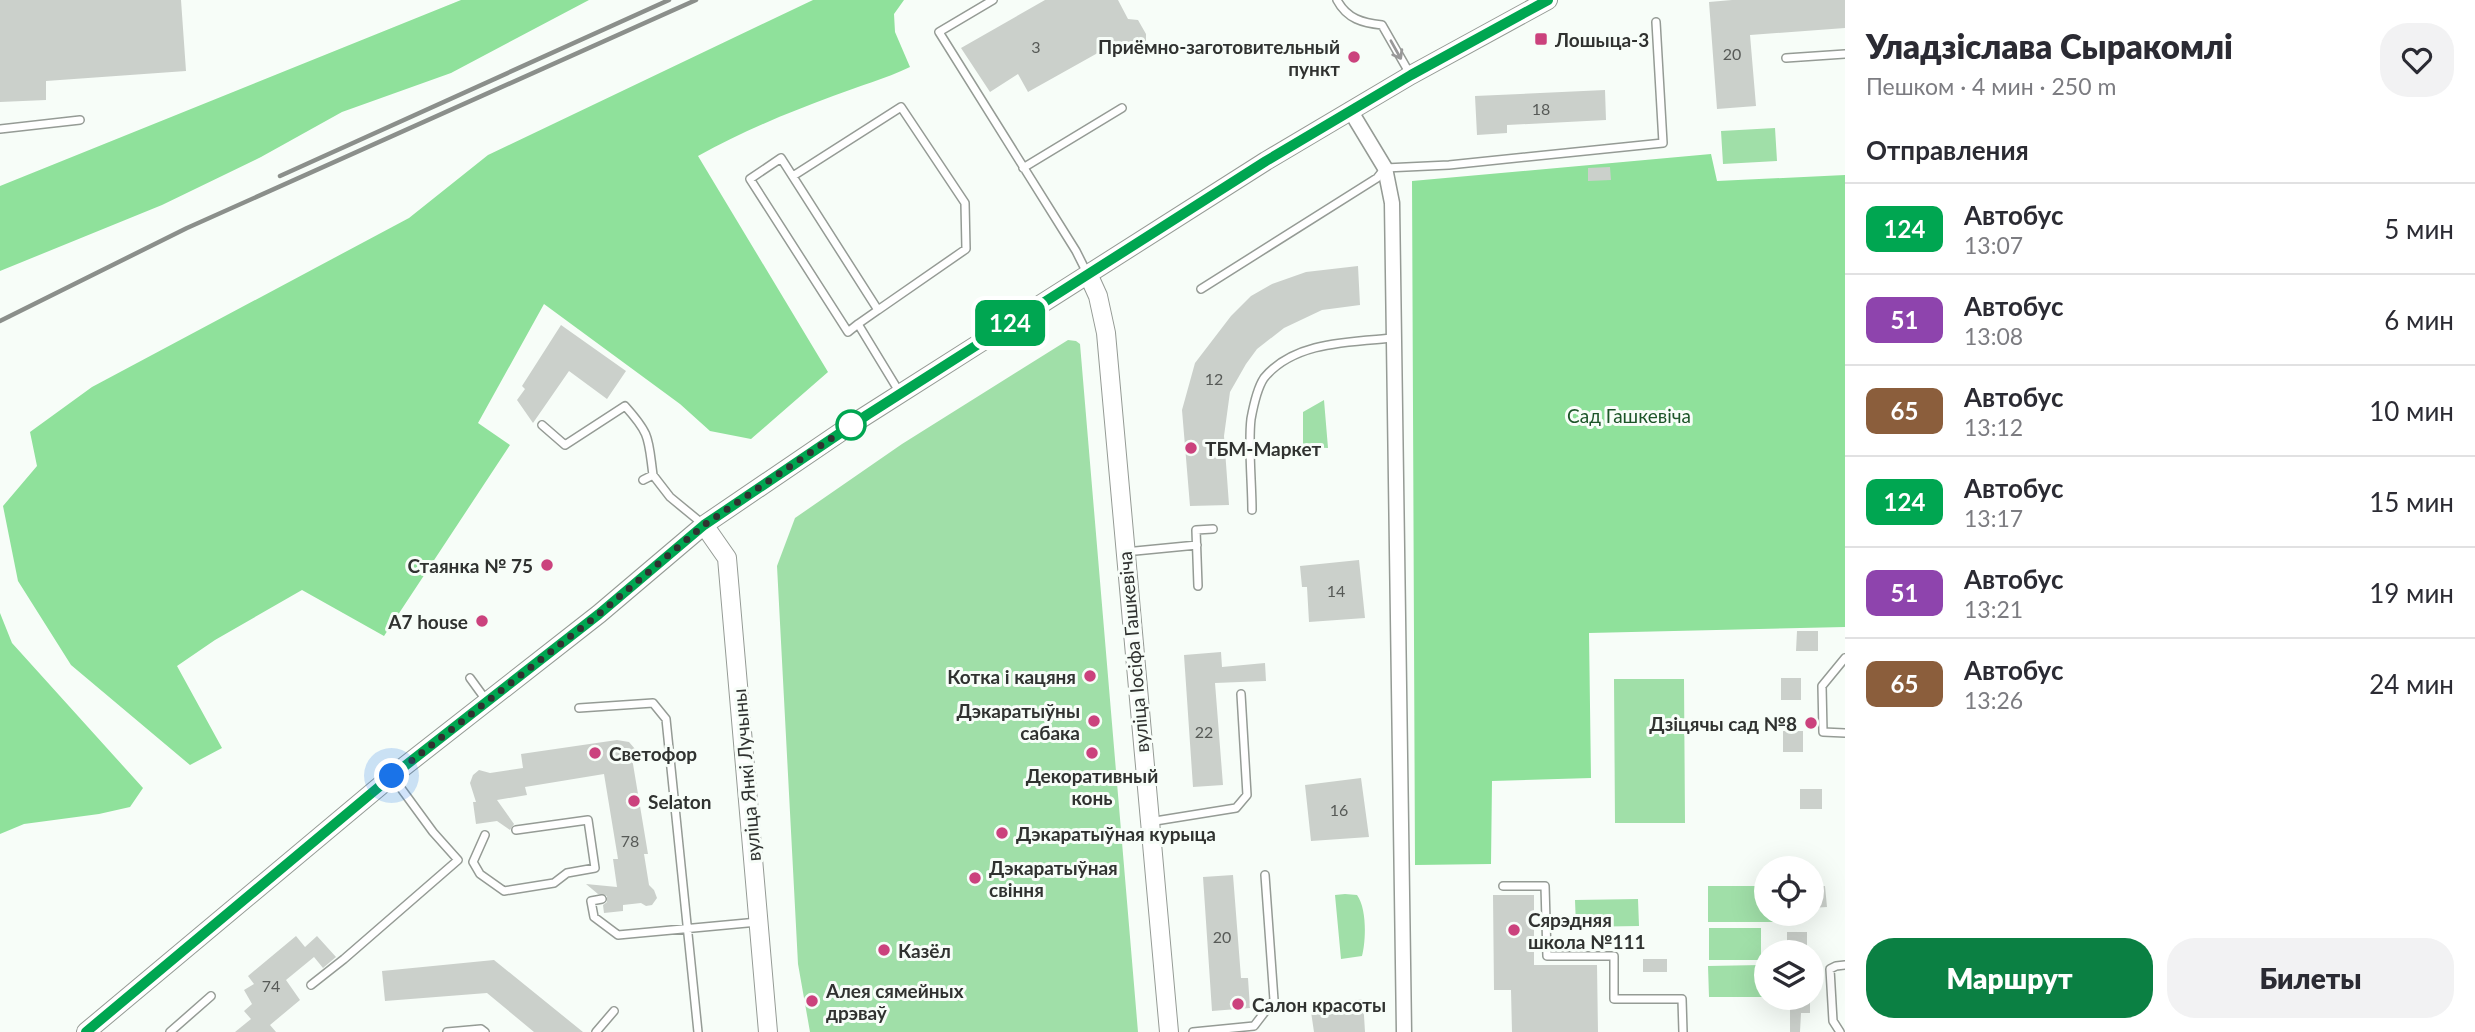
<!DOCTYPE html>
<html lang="ru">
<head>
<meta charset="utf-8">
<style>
	:root { --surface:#fff; --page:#f2f2f3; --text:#2b2b33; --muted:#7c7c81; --line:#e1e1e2; --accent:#0b8043 }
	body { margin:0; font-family:Lato,sans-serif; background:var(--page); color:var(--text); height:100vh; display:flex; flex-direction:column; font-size:26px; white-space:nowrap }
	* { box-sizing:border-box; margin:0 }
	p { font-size:23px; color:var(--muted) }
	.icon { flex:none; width:38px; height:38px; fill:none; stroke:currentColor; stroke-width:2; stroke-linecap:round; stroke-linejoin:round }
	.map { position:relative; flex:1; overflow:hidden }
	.drawer { display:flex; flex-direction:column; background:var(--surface); width:630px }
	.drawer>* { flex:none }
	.badge { padding:0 14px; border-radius:10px; font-size:24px; line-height:46px }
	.controls { position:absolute; left:1754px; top:856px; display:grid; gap:14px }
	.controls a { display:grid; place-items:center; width:70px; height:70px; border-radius:50%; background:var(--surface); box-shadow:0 7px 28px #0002; font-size:35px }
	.you { position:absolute; width:35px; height:35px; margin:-18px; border:5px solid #fff; border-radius:50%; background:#1a73e8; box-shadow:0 0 0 10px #1a73e833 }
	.map>.badge { position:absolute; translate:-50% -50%; box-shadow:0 0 0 4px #fff }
	h2 { padding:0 21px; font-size:26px; line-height:63px }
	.round { display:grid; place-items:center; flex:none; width:74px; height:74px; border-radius:28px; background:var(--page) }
	.head { display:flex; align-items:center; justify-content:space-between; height:119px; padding:0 21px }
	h1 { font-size:33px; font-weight:800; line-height:52px }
	.primary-button { display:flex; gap:14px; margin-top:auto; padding:14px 21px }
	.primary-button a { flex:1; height:80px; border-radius:28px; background:var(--accent); color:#fff; font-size:28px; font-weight:800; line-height:80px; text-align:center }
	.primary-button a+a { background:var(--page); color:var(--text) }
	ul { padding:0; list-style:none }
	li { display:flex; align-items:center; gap:21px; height:91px; padding:0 21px; border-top:2px solid var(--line) }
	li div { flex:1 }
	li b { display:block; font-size:26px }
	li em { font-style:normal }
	li .badge { min-width:77px; font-weight:700; text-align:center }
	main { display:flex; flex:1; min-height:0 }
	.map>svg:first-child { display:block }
</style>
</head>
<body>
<main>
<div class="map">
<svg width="1845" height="1032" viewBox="0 0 1845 1032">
	<rect width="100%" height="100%" fill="#f7fdf8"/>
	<path fill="#a0dfa8" d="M1775,128L1777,161L1723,164L1721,131Z
		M1068,340L1076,341L1080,344L1138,1032H810L798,964L777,566L795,518L902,444Z
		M1324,400L1328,448L1303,447V412Z
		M1614,679H1684L1685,823H1615Z
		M1708,886H1766V914H1774V922H1708Z
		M1345,894L1357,895C1367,909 1366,940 1362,956L1341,959L1335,895Z
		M1638,899L1639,926L1576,927L1575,900Z
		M1709,928H1761V960H1709Z
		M1761,965L1762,997H1709L1708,966Z"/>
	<path fill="#8fe19b" d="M461,0H589L451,73L342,112L261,157L162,205L0,271V186Z
		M813,0H904L894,14L895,32L910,67C885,79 859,86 833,96C787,113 741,132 698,156L828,372L751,439L710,431L680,404L544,304L478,423L510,445L384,636L302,590L215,640L177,666L222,748L190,765L71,665L18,581L3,506L37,466L30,432L92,387L409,218L488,155Z
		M1711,154L1717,181L1845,175V627L1589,633L1591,778L1492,781L1491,864L1415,865L1412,181Z
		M0,613L12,643L143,788L130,807L99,814L24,824L0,834Z"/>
	<path fill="#cbd0cb" d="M0,0H181L186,71L46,81V100L0,102Z
		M1045,0H1118L1128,19L1138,20L1146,34V43L1132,55L1121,53L1112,45L1028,92L1018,74L990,92L961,48Z
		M1732,0H1845V28L1750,35L1756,106L1717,109L1709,2Z
		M1605,90L1606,120L1507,125V133L1477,135L1475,96Z
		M1610,167L1611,180L1588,181V168Z
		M1358,266L1360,305L1322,310L1284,328L1257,349L1246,364L1230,392L1224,436L1229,505L1190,506L1182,410L1195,363L1231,316L1251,296L1272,284L1306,272Z
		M561,325L626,371L607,399L569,371L533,423L517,400L525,389L522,386Z
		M1359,560L1365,618L1309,622L1307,587H1302L1300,566Z
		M1797,631H1818V651H1796Z
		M1221,652L1222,667L1265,663L1266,681L1215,683L1223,785L1193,787L1184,655Z
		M1781,678H1801V700H1781Z
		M1783,731H1803V752H1783Z
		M617,740L629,742L635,749L632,758L648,854H644L649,885L654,890L657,898L652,905L646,906L641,903L623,905V911L604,913L603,905L607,902V896L598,894L586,884L617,887L613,859H618L604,774L525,787L527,795L497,800L514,824L510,830L497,821L476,824L473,802H476L470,783L473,775L479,770L490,773L523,768L521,754Z
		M1361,778L1369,837L1311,841L1305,785Z
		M1800,789H1822V809H1800Z
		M1233,875L1241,978H1248L1250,1008L1212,1011L1203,877Z
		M1825,886L1827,907L1811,908V887Z
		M1493,895H1534V965H1597L1598,1032H1512L1511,990H1494Z
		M1787,932H1807V952H1787Z
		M296,936L305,947L317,936L336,957L323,968L314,957L286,980L300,1000L270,1025L276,1032H235L251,1019L244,1011L252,1004L244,990L254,984L248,976Z
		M1643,959H1667V972H1643Z
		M494,960L583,1032H534L487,993L385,1001L382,971Z
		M1790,998H1810V1013H1801L1800,1032H1790Z
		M1363,999L1365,1032H1314L1310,1005Z"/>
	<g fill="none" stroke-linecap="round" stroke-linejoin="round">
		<defs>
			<path id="service" d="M993,0L939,32L1076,251L1087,273
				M1337,0C1347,19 1363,23 1382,25L1410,74
				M1786,58L1845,54
				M0,129L80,120
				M1023,168L1122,108
				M793,176L901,107L965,203L966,249L878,310L781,158L750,179L848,332L858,324L900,393
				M1201,289L1377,178L1385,168L1449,165L1663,143L1656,22
				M858,324L878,310
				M542,425L565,445L625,406C651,435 648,438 653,475
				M643,480L653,475L670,497L704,525
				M1252,510C1252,484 1248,444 1251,419C1253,408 1258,387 1264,378C1294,341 1351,342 1394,338
				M1125,552L1197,545
				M1198,586L1196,530L1213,529
				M1845,658L1822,686L1823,732L1845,733
				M470,678L486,700
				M579,708L653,703L666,719L698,1032
				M1149,822L1236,808L1247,795L1241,694
				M485,835L473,862L480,874L504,891L554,883L567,873L595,868L588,820L516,830
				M1503,886H1545L1547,956H1614V999H1682L1683,1032
				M602,899L591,901L594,917L618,935L758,922
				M311,985L344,959L458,860L433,832L392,776
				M170,1032L211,996
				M447,1032L481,1029L485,1032
				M596,1032L614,1011
				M1193,1032L1254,1026L1274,1000L1265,875
				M1840,1032L1833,1021L1830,969L1836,966L1845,965"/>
			<path id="minor" d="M1350,110L1385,168L1392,203L1404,1032"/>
			<path id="tertiary" d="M1088,274L1098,296L1106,333L1169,1032
				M704,525L727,558L768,1032
				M86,1032L392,776L599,614L704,525L851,425L1266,161L1411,75L1548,0"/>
		</defs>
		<use href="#service" stroke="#959b95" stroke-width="10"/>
		<use href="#minor" stroke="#959b95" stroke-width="17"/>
		<use href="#tertiary" stroke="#959b95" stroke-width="20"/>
		<use href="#service" stroke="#fff" stroke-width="7"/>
		<use href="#minor" stroke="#fff" stroke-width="14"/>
		<use href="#tertiary" stroke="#fff" stroke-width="18"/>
		<path stroke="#8b8f8b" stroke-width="4.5" d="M280,176L669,0
			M0,321L187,228L696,0"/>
	</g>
	<defs><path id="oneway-shaft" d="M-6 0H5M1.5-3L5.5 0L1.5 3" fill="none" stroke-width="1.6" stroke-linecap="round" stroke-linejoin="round" transform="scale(1.75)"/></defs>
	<use stroke="#989898" href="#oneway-shaft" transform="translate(1396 50) rotate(61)"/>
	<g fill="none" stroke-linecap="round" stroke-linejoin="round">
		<defs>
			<path id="line" d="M86,1032L392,776L599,614L704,525L867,415L1266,161L1411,75L1548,0"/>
		</defs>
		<use href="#line" stroke="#fff" stroke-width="16"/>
		<use href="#line" stroke="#00a651" stroke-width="10"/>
		<path stroke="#303230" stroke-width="7" stroke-dasharray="0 12.6" d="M392,776L599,614L704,525L851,425"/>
	</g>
	<g fill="#cb427d" stroke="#f7fdf8" stroke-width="2.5">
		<rect x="1534" y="32" width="14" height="14" rx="3.5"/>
		<circle cx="1354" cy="57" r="7"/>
		<circle cx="1191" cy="448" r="7"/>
		<circle cx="547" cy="565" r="7"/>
		<circle cx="482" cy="621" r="7"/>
		<circle cx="1090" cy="676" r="7"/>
		<circle cx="1094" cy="721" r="7"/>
		<circle cx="1811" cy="723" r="7"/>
		<circle cx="595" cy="753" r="7"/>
		<circle cx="1092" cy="753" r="7"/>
		<circle cx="634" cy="801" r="7"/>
		<circle cx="1002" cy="833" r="7"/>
		<circle cx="975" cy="878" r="7"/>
		<circle cx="1514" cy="930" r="7"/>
		<circle cx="884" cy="950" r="7"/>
		<circle cx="812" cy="1001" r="7"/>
		<circle cx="1238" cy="1004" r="7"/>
	</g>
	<circle fill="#fff" stroke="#00a651" stroke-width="3.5" cx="851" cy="425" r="14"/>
	<g text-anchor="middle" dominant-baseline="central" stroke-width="6" stroke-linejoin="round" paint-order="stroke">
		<g font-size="16" fill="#575a57">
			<text x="1036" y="46">3</text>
			<text x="1732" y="53">20</text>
			<text x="1541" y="108">18</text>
			<text x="1214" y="378">12</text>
			<text x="1336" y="590">14</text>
			<text x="1204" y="731">22</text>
			<text x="1339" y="809">16</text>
			<text x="630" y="840">78</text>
			<text x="1222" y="936">20</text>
			<text x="271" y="985">74</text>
		</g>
		<g font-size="19" font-weight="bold" fill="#303230" stroke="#f7fdf8" text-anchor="start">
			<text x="1555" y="39">Лошыца-3</text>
			<text x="1340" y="46" text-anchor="end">Приёмно-заготовительный<tspan x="1340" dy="22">пункт</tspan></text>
			<text x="1205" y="448">ТБМ-Маркет</text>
			<text x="533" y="565" text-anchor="end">Стаянка № 75</text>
			<text x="468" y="621" text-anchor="end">A7 house</text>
			<text x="1076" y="676" text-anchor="end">Котка і кацяня</text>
			<text x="1080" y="710" text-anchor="end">Дэкаратыўны<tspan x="1080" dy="22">сабака</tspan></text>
			<text x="1797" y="723" text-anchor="end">Дзіцячы сад №8</text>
			<text x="609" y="753">Светофор</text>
			<text x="1092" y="775" text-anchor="middle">Декоративный<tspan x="1092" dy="22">конь</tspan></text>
			<text x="648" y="801">Selaton</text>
			<text x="1016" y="833">Дэкаратыўная курыца</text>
			<text x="989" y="867">Дэкаратыўная<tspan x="989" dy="22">свіння</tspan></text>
			<text x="1528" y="919">Сярэдняя<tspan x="1528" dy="22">школа №111</tspan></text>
			<text x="898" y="950">Казёл</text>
			<text x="826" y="990">Алея сямейных<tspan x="826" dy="22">дрэваў</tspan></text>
			<text x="1252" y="1004">Салон красоты</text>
		</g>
		<g font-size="19" fill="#1c5528" stroke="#f7fdf8">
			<text x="1629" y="415">Сад Гашкевіча</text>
		</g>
		<g font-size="19" fill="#303230" stroke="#f7fdf8">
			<text transform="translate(1133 652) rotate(-95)">вуліца Іосіфа Гашкевіча</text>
			<text transform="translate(746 775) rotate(-95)">вуліца Янкі Лучыны</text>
		</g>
	</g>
</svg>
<div class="controls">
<a><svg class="icon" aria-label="locate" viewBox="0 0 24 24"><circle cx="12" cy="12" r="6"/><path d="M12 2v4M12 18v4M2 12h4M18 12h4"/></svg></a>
<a><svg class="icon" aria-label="layers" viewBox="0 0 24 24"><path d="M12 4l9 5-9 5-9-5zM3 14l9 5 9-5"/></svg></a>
</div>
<div class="you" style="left:392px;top:776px"></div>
<b class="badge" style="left:1010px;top:323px;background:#00a651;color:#fff">124</b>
</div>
<section class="drawer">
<div class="head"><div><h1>Уладзіслава Сыракомлі</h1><p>Пешком · 4 мин · 250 m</p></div><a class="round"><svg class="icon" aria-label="heart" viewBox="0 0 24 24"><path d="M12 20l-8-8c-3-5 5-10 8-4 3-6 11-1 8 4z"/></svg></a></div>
<h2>Отправления</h2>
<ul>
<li><span class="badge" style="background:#00a651;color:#fff">124</span><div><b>Автобус</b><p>13:07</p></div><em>5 мин</em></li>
<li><span class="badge" style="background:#8e44ad;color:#fff">51</span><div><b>Автобус</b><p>13:08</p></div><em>6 мин</em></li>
<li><span class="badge" style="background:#8b5e3c;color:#fff">65</span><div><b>Автобус</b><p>13:12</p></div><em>10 мин</em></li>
<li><span class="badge" style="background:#00a651;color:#fff">124</span><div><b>Автобус</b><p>13:17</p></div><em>15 мин</em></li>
<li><span class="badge" style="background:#8e44ad;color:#fff">51</span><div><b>Автобус</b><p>13:21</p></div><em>19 мин</em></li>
<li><span class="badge" style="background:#8b5e3c;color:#fff">65</span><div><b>Автобус</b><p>13:26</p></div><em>24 мин</em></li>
</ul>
<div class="primary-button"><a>Маршрут</a><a>Билеты</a></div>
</section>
</main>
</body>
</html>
